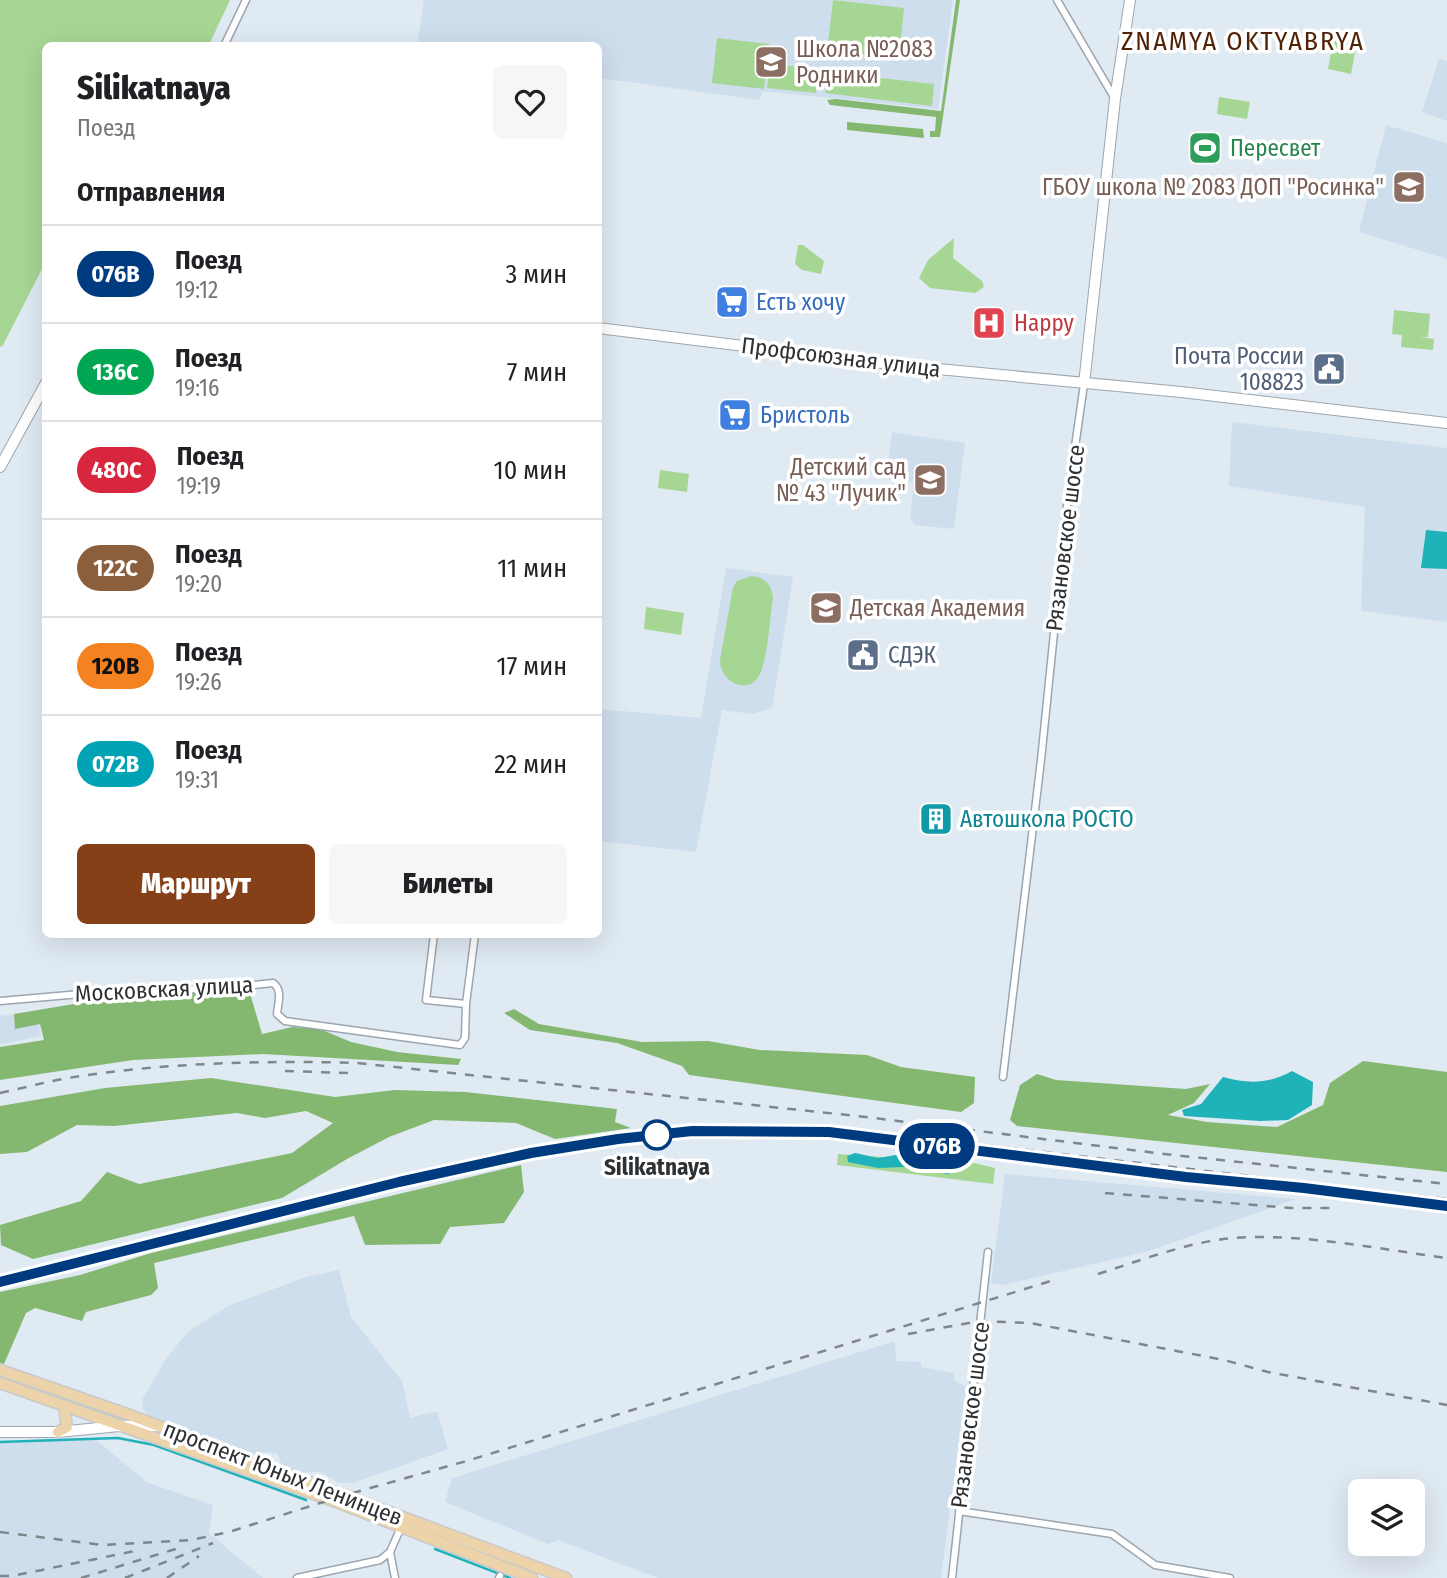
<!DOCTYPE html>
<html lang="ru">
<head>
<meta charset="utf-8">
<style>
	:root { --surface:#fff; --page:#f6f6f6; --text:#202124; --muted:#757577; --line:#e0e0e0; --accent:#854018 }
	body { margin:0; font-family:"Fira Sans Condensed",sans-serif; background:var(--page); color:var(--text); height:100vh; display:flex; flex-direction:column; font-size:26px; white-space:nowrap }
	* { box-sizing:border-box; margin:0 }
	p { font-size:23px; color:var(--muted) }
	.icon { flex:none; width:38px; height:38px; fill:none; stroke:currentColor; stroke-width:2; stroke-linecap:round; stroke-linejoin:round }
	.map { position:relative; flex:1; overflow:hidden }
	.sheet { position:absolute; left:42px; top:42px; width:560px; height:896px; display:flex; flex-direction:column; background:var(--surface); border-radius:10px; box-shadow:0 7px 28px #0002 }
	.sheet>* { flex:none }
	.badge { padding:0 14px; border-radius:23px; font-size:24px; line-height:46px }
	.controls { position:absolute; left:1348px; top:1479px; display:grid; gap:14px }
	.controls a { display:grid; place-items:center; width:77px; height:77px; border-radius:10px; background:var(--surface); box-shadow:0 7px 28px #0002; font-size:35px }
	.map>.badge { position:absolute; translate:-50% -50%; box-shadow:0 0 0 4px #fff }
	h2 { padding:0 35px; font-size:26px; line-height:63px }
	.round { display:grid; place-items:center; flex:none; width:74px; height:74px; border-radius:10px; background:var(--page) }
	.overview { display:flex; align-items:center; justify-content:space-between; height:119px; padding:0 35px }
	h1 { font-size:33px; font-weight:800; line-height:52px }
	.primary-button { display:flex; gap:14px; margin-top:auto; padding:14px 35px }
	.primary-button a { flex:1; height:80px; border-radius:10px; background:var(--accent); color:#fff; font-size:28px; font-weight:800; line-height:80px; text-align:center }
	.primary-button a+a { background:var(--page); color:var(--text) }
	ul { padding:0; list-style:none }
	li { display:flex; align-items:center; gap:21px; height:98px; padding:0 35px; border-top:2px solid var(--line) }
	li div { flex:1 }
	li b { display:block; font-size:26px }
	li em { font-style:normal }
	li .badge { min-width:77px; font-weight:700; text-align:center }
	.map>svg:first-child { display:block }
</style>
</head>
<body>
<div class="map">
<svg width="1447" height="1578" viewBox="0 0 1447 1578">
	<rect width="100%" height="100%" fill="#e0eaf3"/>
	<path fill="#cfdeec" d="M424,0H953L938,109L762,91L760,100L599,78L598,46H417Z
		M1439,59L1447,61V121L1422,112Z
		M1386,125L1447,143V259L1359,232Z
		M1232,422L1447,448V622L1361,611L1365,507L1229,486Z
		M892,432L965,443L954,529L915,525L910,517L914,482L886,479Z
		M726,568L793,577L772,708L752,714L722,710L696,852L599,841L598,709L701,718Z
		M37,1011L41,1036L0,1045V1016Z
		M1005,1174L1296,1199L1149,1251L1003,1285L991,1283Z
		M339,1270L351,1317L402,1381L410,1418L437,1411L448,1449L353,1483H339L320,1472H300L283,1468L277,1453L259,1452L254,1457L150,1418L143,1409L142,1400L166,1359L188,1332L230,1305L306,1277Z
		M895,1341L896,1361L921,1362V1367L954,1373V1381L966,1386L941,1578H658L558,1540L548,1544L445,1502L452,1478Z
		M96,1440L148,1483L213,1505L209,1533L263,1578H0V1441Z"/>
	<path fill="#a6d694" d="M0,0H230L209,45L46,46L45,263L2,347L0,346Z
		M833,0L904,8L899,58L827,52Z
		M1335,32L1358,37L1351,74L1328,69Z
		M717,38L769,44L764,89L712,83Z
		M770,64L818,69L816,93L767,88Z
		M827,72L934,84L932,106L825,93Z
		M1219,97L1250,102L1247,119L1217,114Z
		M954,238L953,258L982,281L984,287L975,293L930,288L919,278L928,260Z
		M798,245H803L824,261L821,274L802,270L795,264Z
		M1394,310L1430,314L1428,337H1420L1434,339L1433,350L1401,347L1402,335L1392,334Z
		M660,470L689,474L687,492L658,488Z
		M751,576C764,577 772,584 773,598C770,617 768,657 760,674C749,697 720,682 720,660L733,587L737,581Z
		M646,607L684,613L681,635L644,629Z
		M838,1154L974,1163L995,1168L993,1184L837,1165Z"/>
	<path fill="#84b870" d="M956,0H960L940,137H930V131H935L936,117L830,105L827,100L836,99L941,111Z
		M847,122L923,129L924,138L847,130Z
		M249,990L262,1034L292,1027L320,1029L351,1042L397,1052L461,1059L458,1065L263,1054L133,1060L0,1080V1047L44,1040L40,1024L15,1029L14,1014L146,992Z
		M514,1009L539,1024L642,1042L708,1041L760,1050L867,1055L901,1067L975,1077L974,1103L961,1112L689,1075L682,1066L617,1043L530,1030L504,1013Z
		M1363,1061L1447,1072V1172L1017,1126L1010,1120L1020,1085L1037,1074L1056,1080L1186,1089L1210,1084L1194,1103L1168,1115L1207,1122L1277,1127L1323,1105L1330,1083Z
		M211,1078L335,1097L395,1090L465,1092L617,1109L615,1122L631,1128L555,1139L516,1123L434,1120L389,1137L347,1159L282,1198L33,1259L1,1245L0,1225L81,1201L107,1172L139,1184L292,1153L333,1123L306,1111L265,1118L237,1113L114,1126L77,1125L27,1152L0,1154V1106L105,1088Z
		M521,1165L524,1192L504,1223L450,1227L440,1244L365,1245L354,1216L154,1263L158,1288L151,1295L86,1312L82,1321L35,1308L26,1313L4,1364L0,1363V1292L80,1275L151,1253Z"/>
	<path fill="#1fb3b9" d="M1426,530L1447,532V569L1421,568Z
		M1292,1071L1313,1082L1312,1105L1288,1120L1260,1121L1184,1116L1182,1110L1201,1104L1223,1077C1249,1084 1268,1084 1292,1071Z
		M855,1153L878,1158L896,1155L935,1159L952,1167L953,1170L948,1174L904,1167L878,1168L848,1162L847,1156Z"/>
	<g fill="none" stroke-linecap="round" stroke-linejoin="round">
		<path stroke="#1fb3b9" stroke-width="2.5" d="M0,1442L118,1438L154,1445L306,1500
			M435,1549L510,1578"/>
		<defs>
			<path id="street" d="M1057,0L1115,99
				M224,46L246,0
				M434,934L426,1000L466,1004L475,934
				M0,1001L92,993L226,988L273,983C283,990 278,1003 277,1014L285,1021L460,1045L465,1038L466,1004
				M1003,1077L1041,760L1068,496L1084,384
				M959,1511L1112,1534L1155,1565L1230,1578
				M390,1552L395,1578
				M297,1578L380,1560L390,1552L402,1525
				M499,1578L500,1576
				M952,1578L988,1252"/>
			<path id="secondary" d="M598,328L906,366L1181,392L1447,423
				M1084,384L1115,99L1130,0
				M0,467L46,383
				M0,1432H58L119,1426H157"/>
			<path id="primary" d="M0,1370L127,1414L566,1578
				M0,1383L331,1500L532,1578
				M58,1432L67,1427L64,1406"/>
		</defs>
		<use href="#street" stroke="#9da6ae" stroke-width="9"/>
		<use href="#secondary" stroke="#9da6ae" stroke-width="12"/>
		<use href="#primary" stroke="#c8c9ca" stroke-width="13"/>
		<use href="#street" stroke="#fff" stroke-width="6"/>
		<use href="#secondary" stroke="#fff" stroke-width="10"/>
		<use href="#primary" stroke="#ecd3aa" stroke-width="10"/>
		<path stroke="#7f868c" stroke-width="2.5" stroke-dasharray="9 9" stroke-linecap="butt" d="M285,1071L348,1073
			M0,1093C23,1088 45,1082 68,1078C159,1063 266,1060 357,1063L866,1117L1164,1154L1447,1184
			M1105,1193L1291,1208H1330
			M1098,1274C1142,1260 1188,1242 1233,1238C1304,1233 1377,1249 1447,1258
			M0,1278L290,1208L397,1177L541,1145L693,1126H743L785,1129L830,1127L1447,1199
			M908,1334L980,1321L1030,1323L1224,1360L1268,1372L1447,1405
			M0,1532L103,1545L191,1540L229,1532L342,1496L470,1460L1054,1280
			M0,1576H12L135,1551
			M81,1578L182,1547
			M125,1578L213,1543
			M167,1578L199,1556"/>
	</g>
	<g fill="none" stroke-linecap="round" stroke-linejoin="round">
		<defs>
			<path id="line" d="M0,1282L399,1182L531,1153L618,1139L692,1131L829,1132L1186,1177L1304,1188L1447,1206"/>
		</defs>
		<use href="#line" stroke="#fff" stroke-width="16"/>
		<use href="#line" stroke="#003b80" stroke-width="10"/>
	</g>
	<defs>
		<symbol id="school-square" viewBox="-11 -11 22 22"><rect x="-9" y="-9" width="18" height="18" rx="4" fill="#8d6e63" stroke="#fff"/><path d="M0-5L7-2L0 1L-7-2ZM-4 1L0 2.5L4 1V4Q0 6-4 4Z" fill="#fff"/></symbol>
		<symbol id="stadium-square" viewBox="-11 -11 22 22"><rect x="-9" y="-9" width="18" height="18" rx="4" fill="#2e9e5b" stroke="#fff"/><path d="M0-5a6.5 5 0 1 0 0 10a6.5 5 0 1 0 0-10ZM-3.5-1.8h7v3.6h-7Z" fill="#fff"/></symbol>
		<symbol id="supermarket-square" viewBox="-11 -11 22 22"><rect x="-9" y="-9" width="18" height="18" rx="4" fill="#3f7fe0" stroke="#fff"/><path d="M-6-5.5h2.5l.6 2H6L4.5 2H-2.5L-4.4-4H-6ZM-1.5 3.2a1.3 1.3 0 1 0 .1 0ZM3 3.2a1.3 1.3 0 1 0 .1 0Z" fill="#fff"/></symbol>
		<symbol id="hospital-square" viewBox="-11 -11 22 22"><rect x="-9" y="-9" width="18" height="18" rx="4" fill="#e0444e" stroke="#fff"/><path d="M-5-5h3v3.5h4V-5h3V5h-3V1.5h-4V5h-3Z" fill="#fff"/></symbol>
		<symbol id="civic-square" viewBox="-11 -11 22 22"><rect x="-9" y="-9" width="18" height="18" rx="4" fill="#5c6f8a" stroke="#fff"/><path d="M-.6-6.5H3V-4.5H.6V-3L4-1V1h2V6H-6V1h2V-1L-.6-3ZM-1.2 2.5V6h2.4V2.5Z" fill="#fff"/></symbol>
		<symbol id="building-square" viewBox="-11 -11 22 22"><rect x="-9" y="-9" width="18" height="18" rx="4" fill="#0f9aa8" stroke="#fff"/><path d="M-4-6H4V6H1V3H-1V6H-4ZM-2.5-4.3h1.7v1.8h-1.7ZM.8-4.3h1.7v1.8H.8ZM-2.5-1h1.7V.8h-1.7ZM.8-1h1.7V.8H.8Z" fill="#fff"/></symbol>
	</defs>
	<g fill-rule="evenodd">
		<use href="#school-square" x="752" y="43" width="38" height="38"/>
		<use href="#stadium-square" x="1186" y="129" width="38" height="38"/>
		<use href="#school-square" x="1390" y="168" width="38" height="38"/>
		<use href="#supermarket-square" x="713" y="283" width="38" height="38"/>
		<use href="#hospital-square" x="970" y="304" width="38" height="38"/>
		<use href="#civic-square" x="1310" y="350" width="38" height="38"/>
		<use href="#supermarket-square" x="716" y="396" width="38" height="38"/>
		<use href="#school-square" x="911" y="461" width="38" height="38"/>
		<use href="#school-square" x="807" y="589" width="38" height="38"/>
		<use href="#civic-square" x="844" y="636" width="38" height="38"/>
		<use href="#building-square" x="917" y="800" width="38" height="38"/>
	</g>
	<circle fill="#fff" stroke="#003b80" stroke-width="3.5" cx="657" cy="1135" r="14"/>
	<g text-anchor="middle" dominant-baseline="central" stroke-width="7" stroke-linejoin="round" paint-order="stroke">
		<g font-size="23" fill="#785e54" stroke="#fff" text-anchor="start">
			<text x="796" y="49">Школа №2083<tspan x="796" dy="26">Родники</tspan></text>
			<text x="1384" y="187" text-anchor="end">ГБОУ школа № 2083 ДОП "Росинка"</text>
			<text x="906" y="467" text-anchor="end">Детский сад<tspan x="906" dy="26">№ 43 "Лучик"</tspan></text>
			<text x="850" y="608">Детская Академия</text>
		</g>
		<g font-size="23" fill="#27864d" stroke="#fff" text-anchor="start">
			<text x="1230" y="148">Пересвет</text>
		</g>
		<g font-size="23" fill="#366cbe" stroke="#fff" text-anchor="start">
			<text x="756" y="302">Есть хочу</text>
			<text x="760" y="415">Бристоль</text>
		</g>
		<g font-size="23" fill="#be3a42" stroke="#fff" text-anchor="start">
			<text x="1014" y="323">Happy</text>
		</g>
		<g font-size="23" fill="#4e5e75" stroke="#fff" text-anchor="end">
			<text x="1304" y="356">Почта России<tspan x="1304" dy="26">108823</tspan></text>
			<text x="888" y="655" text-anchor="start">СДЭК</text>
		</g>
		<g font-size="23" fill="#2d3134" stroke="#fff">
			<text transform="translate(841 357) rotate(7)">Профсоюзная улица</text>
			<text transform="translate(1065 538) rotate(-83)">Рязановское шоссе</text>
			<text transform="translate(164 989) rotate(-3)">Московская улица</text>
			<text transform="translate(970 1415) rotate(-83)">Рязановское шоссе</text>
			<text transform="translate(283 1473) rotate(21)">проспект Юных Ленинцев</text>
		</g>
		<g font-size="23" fill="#0d838f" stroke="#fff" text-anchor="start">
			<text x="960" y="819">Автошкола РОСТО</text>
		</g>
		<g font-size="23" font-weight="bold" fill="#2d3134" stroke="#fff">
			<text x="657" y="1167">Silikatnaya</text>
		</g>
		<g font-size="26" letter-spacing="2" fill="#512206" stroke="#fff">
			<text x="1243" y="41">ZNAMYA OKTYABRYA</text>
		</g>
	</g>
</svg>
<div class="controls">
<a><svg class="icon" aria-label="layers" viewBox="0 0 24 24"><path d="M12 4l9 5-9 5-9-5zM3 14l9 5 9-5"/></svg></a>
</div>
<b class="badge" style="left:937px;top:1146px;background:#003b80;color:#fff">076В</b>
<section class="sheet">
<div class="overview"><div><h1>Silikatnaya</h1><p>Поезд</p></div><a class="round"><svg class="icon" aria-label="heart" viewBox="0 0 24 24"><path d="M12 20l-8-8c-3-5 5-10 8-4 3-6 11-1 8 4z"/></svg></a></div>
<h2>Отправления</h2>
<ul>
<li><span class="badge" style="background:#003b80;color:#fff">076В</span><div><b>Поезд</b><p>19:12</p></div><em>3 мин</em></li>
<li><span class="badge" style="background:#00a651;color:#fff">136С</span><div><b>Поезд</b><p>19:16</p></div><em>7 мин</em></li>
<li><span class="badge" style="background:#d7263d;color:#fff">480С</span><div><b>Поезд</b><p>19:19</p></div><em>10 мин</em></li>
<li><span class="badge" style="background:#8b5e3c;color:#fff">122С</span><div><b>Поезд</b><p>19:20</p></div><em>11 мин</em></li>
<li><span class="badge" style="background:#f58220;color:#111">120В</span><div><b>Поезд</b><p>19:26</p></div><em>17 мин</em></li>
<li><span class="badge" style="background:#00a3b4;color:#fff">072В</span><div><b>Поезд</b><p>19:31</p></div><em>22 мин</em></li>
</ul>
<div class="primary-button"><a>Маршрут</a><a>Билеты</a></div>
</section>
</div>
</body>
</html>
